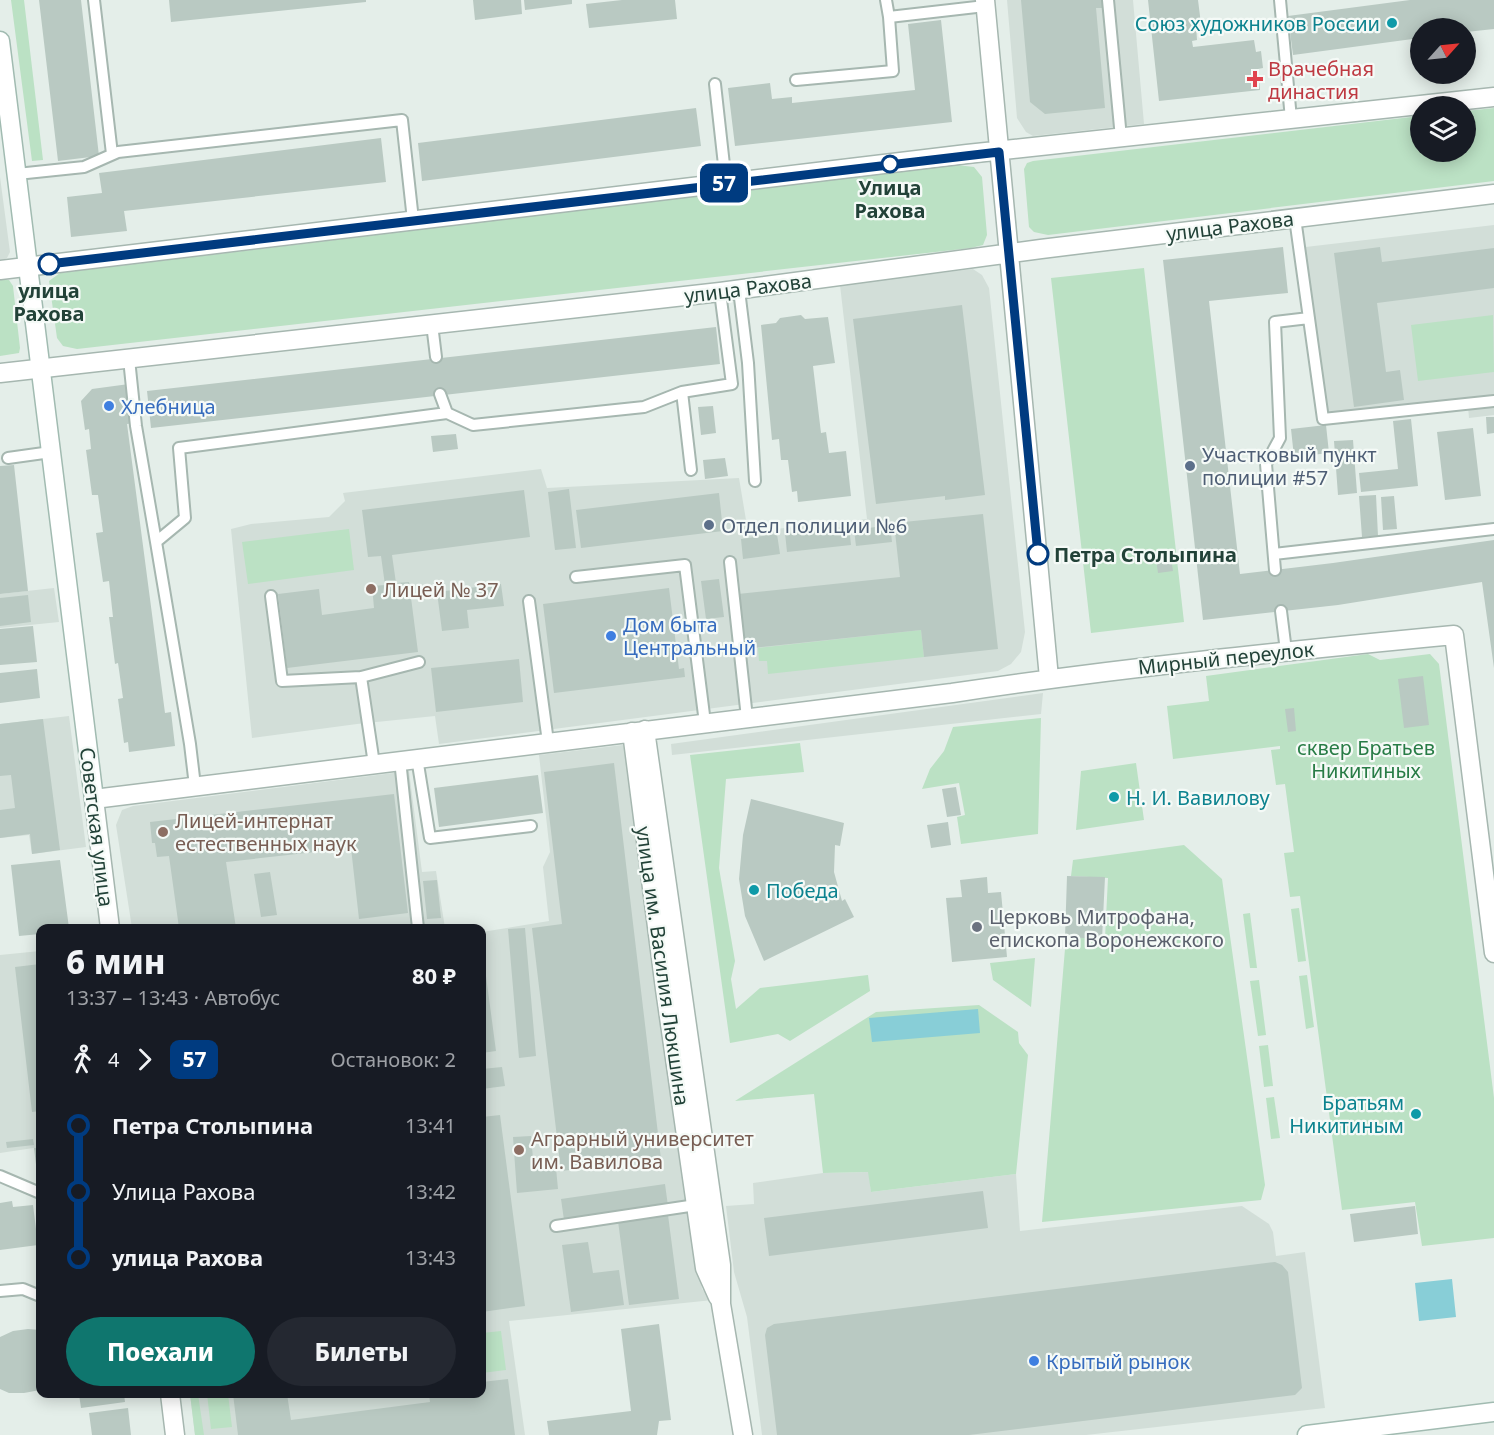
<!DOCTYPE html>
<html lang="ru">
<head>
<meta charset="utf-8">
<style>
	:root { --surface:#171b24; --page:#242831; --text:#f1f3f6; --muted:#9ea1a6; --accent:#0f766e }
	body { margin:0; font-family:"Noto Sans",sans-serif; background:var(--page); color:var(--text); height:100vh; display:flex; flex-direction:column; font-size:22px; white-space:nowrap }
	* { box-sizing:border-box; margin:0 }
	p { font-size:20px; color:var(--muted) }
	.icon { flex:none; width:33px; height:33px; fill:none; stroke:currentColor; stroke-width:2; stroke-linecap:round; stroke-linejoin:round }
	.map { position:relative; flex:1; overflow:hidden }
	.details { position:absolute; left:36px; top:924px; width:450px; height:474px; display:flex; flex-direction:column; background:var(--surface); border-radius:12px; box-shadow:0 3px 15px #0003 }
	.details>* { flex:none }
	.badge { padding:0 12px; border-radius:9px; font-size:21px; line-height:39px }
	.needle { width:39px; rotate:63deg }
	.controls { position:absolute; left:1410px; top:18px; display:grid; gap:12px }
	.controls a { display:grid; place-items:center; width:66px; height:66px; border-radius:50%; background:var(--surface); box-shadow:0 3px 15px #0003; font-size:30px }
	.map>.badge { position:absolute; translate:-50% -50%; box-shadow:0 0 0 3px #fff }
	.legs { display:flex; align-items:center; gap:9px; height:66px; padding:0 30px; font-size:20px }
	.legs p { margin-inline-start:auto }
	.summary { display:flex; align-items:center; justify-content:space-between; height:102px; padding:0 30px }
	h1 { font-size:33px; font-weight:800; line-height:45px }
	.cta { display:flex; gap:12px; margin-top:auto; padding:12px 30px }
	.cta a { flex:1; height:69px; border-radius:36px; background:var(--accent); color:#fff; font-size:24px; font-weight:800; line-height:69px; text-align:center }
	.cta a+a { background:var(--page); color:var(--text) }
	ul { padding:0 30px; list-style:none }
	li { display:flex; align-items:center; gap:21px; height:66px; font-size:22px }
	li i { display:grid; place-items:center; width:9px; height:100%; margin:0 8px; background:currentColor }
	li i::after { content:''; width:15px; height:15px; margin:-8px; border:4px solid; border-radius:50%; background:var(--surface) }
	li p { margin-inline-start:auto }
	li:first-child i { background:linear-gradient(#0000 50%,currentColor 0) }
	li:last-child i { background:linear-gradient(currentColor 50%,#0000 0) }
	.map>svg:first-child { display:block }
</style>
</head>
<body>
<div class="map">
<svg width="1494" height="1435" viewBox="0 0 1494 1435">
	<rect width="100%" height="100%" fill="#e4eee9"/>
	<path fill="#d2ded8" d="M1007,0H1133L1144,124L1033,136L1026,132L1017,118Z
		M0,177L10,252L7,258L0,261Z
		M1494,225V415L1469,418L1468,407L1321,422L1297,248Z
		M973,269L982,275L989,288L1025,632L1021,652L1011,664L998,671L439,744L435,716L357,724L252,738L231,529L251,524L329,517L345,501L343,493L541,469L547,488L739,478L748,532L867,519L840,285Z
		M54,588L59,622L0,628V594Z
		M1043,693L1041,714L672,755L671,744Z
		M69,716L86,847L32,854L29,835L0,838V724Z
		M623,745L629,753L702,1289L713,1300L509,1321L525,1435H195L190,1394H482V932L549,921L543,867L550,852L539,755Z
		M409,771L422,872L436,871L445,928H132L116,825L122,810L133,806Z
		M40,951V1147L0,1153V955Z
		M869,1172L871,1192L1016,1174L1020,1231L1242,1206L1269,1224L1273,1232L1276,1256L1305,1252L1325,1408L1086,1435H762L747,1317L734,1272L726,1206L754,1204L753,1183L823,1173Z"/>
	<path fill="#bbe1c4" d="M11,0H24L43,160L32,161Z
		M1494,108V181L1048,235L1034,232L1029,227L1024,169L1027,163L1033,161L1420,116V152H1466V111Z
		M957,165L974,167L982,177L987,235L983,245L971,248L77,349L63,346L57,338L49,281L60,273Z
		M1144,268L1184,622L1091,633L1051,278Z
		M0,279L9,280L13,286L20,348L19,353L0,356Z
		M1493,315L1494,372L1418,381L1411,325Z
		M349,529L354,570L248,584L242,542Z
		M921,630L924,657L768,674L767,661H759L758,648Z
		M1368,654L1380,660L1430,654L1439,664L1494,1098V1238L1422,1246L1415,1202L1342,1210L1300,896L1290,897L1284,853L1294,852L1285,784L1276,785L1271,750L1280,749V746L1173,759L1167,706L1209,701L1206,676Z
		M1041,718L1038,834L961,844L957,817L965,815L959,783L922,789L930,769L944,751L953,727Z
		M800,743L804,772L726,779L719,868L735,961L731,979L736,1009L760,988L868,975L870,991L790,1041L778,1034L730,1043L690,755Z
		M1136,763L1144,820L1076,830L1081,771Z
		M1184,845L1222,879L1265,1185L1261,1200L1042,1222L1066,937L1105,938L1108,878L1071,876L1073,860Z
		M1299,908L1306,961L1298,962L1291,909Z
		M1250,913L1257,968H1250L1243,914Z
		M1035,958L1031,1007L993,980L990,963Z
		M1307,975L1314,1027L1306,1029L1299,976Z
		M1259,980L1266,1035L1258,1036L1250,981Z
		M979,1005L1018,1032L1019,1043L1028,1055L1016,1174L871,1192L868,1172L823,1173L814,1094L735,1101L876,1012Z
		M1268,1045L1273,1086L1264,1087L1259,1046Z
		M1274,1097L1280,1138L1271,1139L1266,1098Z
		M501,1331L506,1370L482,1373V1333Z
		M190,1394H198L204,1435H195Z
		M207,1394H228L232,1427L211,1429Z"/>
	<path fill="#88ced7" d="M978,1009L980,1033L872,1042L869,1018Z
		M1452,1279L1456,1317L1419,1321L1415,1283Z"/>
	<path fill="#b9c9c2" d="M39,0H81L99,156L58,161Z
		M169,0H366V2L171,22Z
		M473,0H521L522,14L475,20Z
		M524,0H572V4L525,10Z
		M622,0H675L677,19L589,28L586,4Z
		M1021,0H1103L1104,8H1096L1105,108L1045,114L1030,102Z
		M1148,0H1198L1201,24L1196,25L1197,40L1192,41L1193,47L1254,40L1256,52L1261,51L1263,68L1258,69L1260,90L1159,101Z
		M1410,0H1494V29L1466,32V28H1420V38L1293,55L1288,16Z
		M941,20L952,122L735,146L728,88L770,83L772,99L792,97V103L915,90L908,24Z
		M696,108L701,146L422,181L418,143Z
		M381,138L386,182L124,211L127,231L71,237L67,197L102,193L99,173Z
		M1283,247L1288,293L1209,301L1240,574L1333,563L1494,540V668L1482,582L1338,605L1203,620L1163,260Z
		M1380,247L1382,262L1494,248V288L1377,303L1386,372L1400,370L1404,400L1354,407L1334,253Z
		M962,305L985,495L945,500V496L876,504L853,319Z
		M801,315L805,319L828,317L835,363L813,366L821,433L826,432L829,453L846,451L851,496L798,502L797,491L792,492L788,460H781L779,439L772,440L761,325L776,323L780,318Z
		M716,327L720,364L151,428L147,391Z
		M129,384L134,423L127,424L165,713L171,712L175,746L129,752L128,742L124,743L118,699L123,698L118,663L115,664L109,617H113L109,581L103,582L96,533L103,532L98,495H92L86,450L91,449L89,429L85,430L81,401L92,389Z
		M713,406L716,433L701,435L698,407Z
		M1486,417H1494V433L1487,434Z
		M1411,419L1418,486L1361,492L1359,473L1398,469L1393,421Z
		M1326,425L1329,453L1294,457L1291,429Z
		M1473,428L1481,496L1445,500L1437,432Z
		M456,434L458,449L433,452L431,436Z
		M1353,440L1357,493L1338,495L1334,441Z
		M725,458L728,476L705,479L703,460Z
		M14,465L28,591L0,594V466Z
		M569,489L576,548L555,550L548,492Z
		M524,490L530,537L392,555L396,583L409,582L418,652L287,668L278,594L319,589L322,615L374,608L372,586L385,585L381,556L368,557L362,510Z
		M719,493L723,531L581,548L576,510Z
		M1376,495L1378,536L1362,537L1359,496Z
		M1394,496L1397,529L1383,530L1381,497Z
		M983,514L998,649L924,657L921,630L744,649L738,594L900,577L894,523Z
		M890,525L892,542L856,546L854,530Z
		M849,526L851,545L787,552L785,533Z
		M777,534L780,554L743,559L741,539Z
		M1171,557L1173,571L1158,573L1156,559Z
		M719,579L724,617L706,619L701,581Z
		M501,584L504,606L467,610L469,628L442,631L437,592Z
		M669,588L679,669L684,668L685,677L554,693L543,604Z
		M28,595L31,622L0,626V598Z
		M33,626L37,662L0,665V629Z
		M519,659L523,702L436,712L431,668Z
		M37,669L40,698L0,703V673Z
		M1423,676L1429,725L1404,728L1398,679Z
		M1294,708L1296,731L1288,732L1285,709Z
		M43,719L60,850L32,854L30,834L0,838V810L15,808L11,775L0,776V724Z
		M614,763L661,1159L561,1171L532,928L562,924L544,772Z
		M538,775L543,813L439,827L434,788Z
		M956,787L961,815L947,817L942,789Z
		M394,794L408,913L359,919L351,848L226,862L236,928H179L169,856L157,857L155,843H152L150,822Z
		M751,799L844,823L840,846L835,845L834,872L842,901L845,899L854,917L764,961L745,916L739,879L743,835Z
		M948,822L951,845L931,848L927,825Z
		M60,860L69,928H40V934L19,936L11,865Z
		M270,872L277,915L261,917L254,874Z
		M1067,876L1105,877L1102,939L1065,937Z
		M987,877L988,893L1001,892L1007,957L952,962L946,898L962,897L960,880Z
		M437,880L441,918L427,919L423,881Z
		M525,928L536,1056L519,1058L508,929Z
		M40,964V1111L32,1112L15,967Z
		M486,976L496,1051L482,1053V977Z
		M502,1067L505,1086L482,1089V1069Z
		M500,1115L525,1306L482,1312V1117Z
		M531,1136L534,1170L556,1168L558,1189L517,1193L513,1137Z
		M33,1139L34,1145L7,1148L6,1142Z
		M40,1147V1181H38L34,1148Z
		M665,1184L668,1206L564,1220L561,1199Z
		M983,1191L988,1228L769,1256L764,1218Z
		M12,1201L13,1207L33,1205L38,1245L0,1250V1203Z
		M1415,1206L1418,1234L1354,1242L1350,1214Z
		M668,1215L679,1299L629,1305L618,1221Z
		M588,1242L593,1273L619,1270L624,1305L571,1312L562,1245Z
		M1275,1262L1282,1265L1288,1272L1302,1388L1295,1395L969,1435H777L765,1335L767,1328L774,1324Z
		M659,1324L671,1420L659,1421L657,1435H549L547,1421L631,1411L621,1329Z
		M28,1329L40,1330V1390L24,1393H9L0,1389V1337L13,1331Z
		M508,1379L515,1435H238L233,1394H287L291,1420L430,1402L429,1394H482V1382Z
		M79,1394H124L125,1402L81,1408Z
		M128,1408L131,1435H92L89,1413Z"/>
	<g fill="none" stroke-linecap="round" stroke-linejoin="round">
		<defs>
			<path id="lane" d="M94,0L112,154
				M886,0L889,17L985,6
				M1108,0L1121,138
				M1280,0L1291,119
				M796,80L893,71L889,17
				M715,84L726,183
				M17,174L84,167L118,152L402,120L413,220
				M1295,218L1323,419L1494,401
				M739,290L748,363L755,481
				M432,324L436,357
				M129,359L136,426L156,542
				M682,392L691,470
				M440,394L447,413L473,425L644,407L682,392L732,384L720,292
				M8,458L51,452
				M1274,554L1494,529
				M730,562L747,718
				M1275,570L1266,464L1280,438L1275,322L1309,318
				M576,577L685,565L705,723
				M271,596L282,681L361,677L419,662
				M529,601L548,742
				M1281,611L1286,651
				M361,677L374,764
				M417,758L430,838L531,826
				M400,760L418,928
				M195,786L190,744L156,542L185,518L179,448L447,413
				M0,1176L40,1193
				M556,1226L696,1205
				M0,1291L23,1289L40,1296"/>
			<path id="street" d="M985,0L1049,678
				M0,270L967,154L1494,97
				M0,373L720,292L1041,249L1494,194
				M645,730L721,1265V1304L743,1435
				M632,732L665,989L705,1268L718,1297
				M110,928L94,799L952,693C1118,668 1286,651 1454,635L1494,953
				M170,1394L175,1435"/>
			<path id="secondary" d="M0,41L94,799
				M1307,1435L1494,1412"/>
		</defs>
		<use href="#lane" stroke="#a6b7b0" stroke-width="14"/>
		<use href="#street" stroke="#a6b7b0" stroke-width="21"/>
		<use href="#secondary" stroke="#a1bbb1" stroke-width="21"/>
		<use href="#lane" stroke="#fff" stroke-width="10"/>
		<use href="#street" stroke="#fff" stroke-width="18"/>
		<use href="#secondary" stroke="#fff" stroke-width="18"/>
	</g>
	<g fill="none" stroke-linecap="round" stroke-linejoin="round">
		<defs>
			<path id="line-1" d="M49,264L999,152L1038,554"/>
		</defs>
		<use href="#line-1" stroke="#fff" stroke-width="14"/>
		<use href="#line-1" stroke="#003b80" stroke-width="9"/>
	</g>
	<g fill="#0f9aa8" stroke="#f5faf7" stroke-width="2">
		<circle cx="1392" cy="23" r="6"/>
		<circle cx="1114" cy="797" r="6"/>
		<circle cx="754" cy="890" r="6"/>
		<circle cx="1416" cy="1114" r="6"/>
	</g>
	<path fill="#e0444e" stroke="#f5faf7" stroke-width="2" d="M1252 70h6v6h6v6h-6v6h-6v-6h-6v-6h6z"/>
	<g fill="#fff" stroke="#003b80" stroke-width="3">
		<circle cx="890" cy="164" r="8"/>
		<circle cx="49" cy="264" r="10"/>
		<circle cx="1038" cy="554" r="10"/>
	</g>
	<g fill="#3f7fe0" stroke="#f5faf7" stroke-width="2">
		<circle cx="109" cy="406" r="6"/>
		<circle cx="611" cy="636" r="6"/>
		<circle cx="1034" cy="1361" r="6"/>
	</g>
	<g fill="#5c6f8a" stroke="#f5faf7" stroke-width="2">
		<circle cx="1190" cy="466" r="6"/>
		<circle cx="709" cy="525" r="6"/>
	</g>
	<g fill="#8d6e63" stroke="#f5faf7" stroke-width="2">
		<circle cx="371" cy="589" r="6"/>
		<circle cx="163" cy="832" r="6"/>
		<circle cx="519" cy="1150" r="6"/>
	</g>
	<circle fill="#6b7280" stroke="#f5faf7" stroke-width="2" cx="977" cy="927" r="6"/>
	<g text-anchor="middle" dominant-baseline="central" stroke-width="4.5" stroke-linejoin="round" paint-order="stroke">
		<g font-size="20" fill="#0d838f" stroke="#f5faf7" text-anchor="end">
			<text x="1380" y="23">Союз художников России</text>
			<text x="1126" y="797" text-anchor="start">Н. И. Вавилову</text>
			<text x="766" y="890" text-anchor="start">Победа</text>
			<text x="1404" y="1102">Братьям<tspan x="1404" dy="23">Никитиным</tspan></text>
		</g>
		<g font-size="20" fill="#be3a42" stroke="#f5faf7" text-anchor="start">
			<text x="1268" y="68">Врачебная<tspan x="1268" dy="23">династия</tspan></text>
		</g>
		<g font-size="20" font-weight="bold" fill="#224238" stroke="#f5faf7">
			<text x="890" y="187">Улица<tspan x="890" dy="23">Рахова</tspan></text>
			<text x="49" y="290">улица<tspan x="49" dy="23">Рахова</tspan></text>
			<text x="1054" y="554" text-anchor="start">Петра Столыпина</text>
		</g>
		<g font-size="20" fill="#224238" stroke="#f5faf7">
			<text transform="translate(1230 226) rotate(-7)">улица Рахова</text>
			<text transform="translate(748 288) rotate(-7)">улица Рахова</text>
			<text transform="translate(1226 658) rotate(-6)">Мирный переулок</text>
			<text transform="translate(97 827) rotate(83)">Советская улица</text>
			<text transform="translate(663 966) rotate(82)">улица им. Василия Люкшина</text>
		</g>
		<g font-size="20" fill="#366cbe" stroke="#f5faf7" text-anchor="start">
			<text x="121" y="406">Хлебница</text>
			<text x="623" y="624">Дом быта<tspan x="623" dy="23">Центральный</tspan></text>
			<text x="1046" y="1361">Крытый рынок</text>
		</g>
		<g font-size="20" fill="#4e5e75" stroke="#f5faf7" text-anchor="start">
			<text x="1202" y="454">Участковый пункт<tspan x="1202" dy="23">полиции #57</tspan></text>
			<text x="721" y="525">Отдел полиции №6</text>
		</g>
		<g font-size="20" fill="#785e54" stroke="#f5faf7" text-anchor="start">
			<text x="383" y="589">Лицей № 37</text>
			<text x="175" y="820">Лицей-интернат<tspan x="175" dy="23">естественных наук</tspan></text>
			<text x="531" y="1138">Аграрный университет<tspan x="531" dy="23">им. Вавилова</tspan></text>
		</g>
		<g font-size="20" fill="#287c46" stroke="#f5faf7">
			<text x="1366" y="747">сквер Братьев<tspan x="1366" dy="23">Никитиных</tspan></text>
		</g>
		<g font-size="20" fill="#5b616d" stroke="#f5faf7" text-anchor="start">
			<text x="989" y="916">Церковь Митрофана,<tspan x="989" dy="23">епископа Воронежского</tspan></text>
		</g>
	</g>
</svg>
<div class="controls">
<a><svg class="needle" viewBox="-14 -14 28 28"><path d="M0-13l5 13h-10z" fill="#e53935"/><path d="M0 13l5-13h-10z" fill="#9ea1a6"/></svg></a>
<a><svg class="icon" aria-label="layers" viewBox="0 0 24 24"><path d="M12 4l9 5-9 5-9-5zM3 14l9 5 9-5"/></svg></a>
</div>
<b class="badge" style="left:724px;top:183px;background:#003b80;color:#fff">57</b>
<section class="details">
<div class="summary"><div><h1>6 мин</h1><p>13:37 – 13:43 · Автобус</p></div><b>80 ₽</b></div>
<div class="legs"><svg class="icon" aria-label="walk" viewBox="0 0 24 24"><circle cx="13" cy="4" r="2"/><path d="M13 8l-2 6 4 7M11 14l-3 7M7 12l3-4h3l4 4"/></svg>4<svg class="icon" aria-label="forward" viewBox="0 0 24 24"><path d="M9 5l7 7-7 7"/></svg><b class="badge" style="background:#003b80;color:#fff">57</b><p>Остановок: 2</p></div>
<ul>
<li><i style="color:#003b80"></i><b>Петра Столыпина</b><p>13:41</p></li>
<li><i style="color:#003b80"></i><span>Улица Рахова</span><p>13:42</p></li>
<li><i style="color:#003b80"></i><b>улица Рахова</b><p>13:43</p></li>
</ul>
<div class="cta"><a>Поехали</a><a>Билеты</a></div>
</section>
</div>
</body>
</html>
